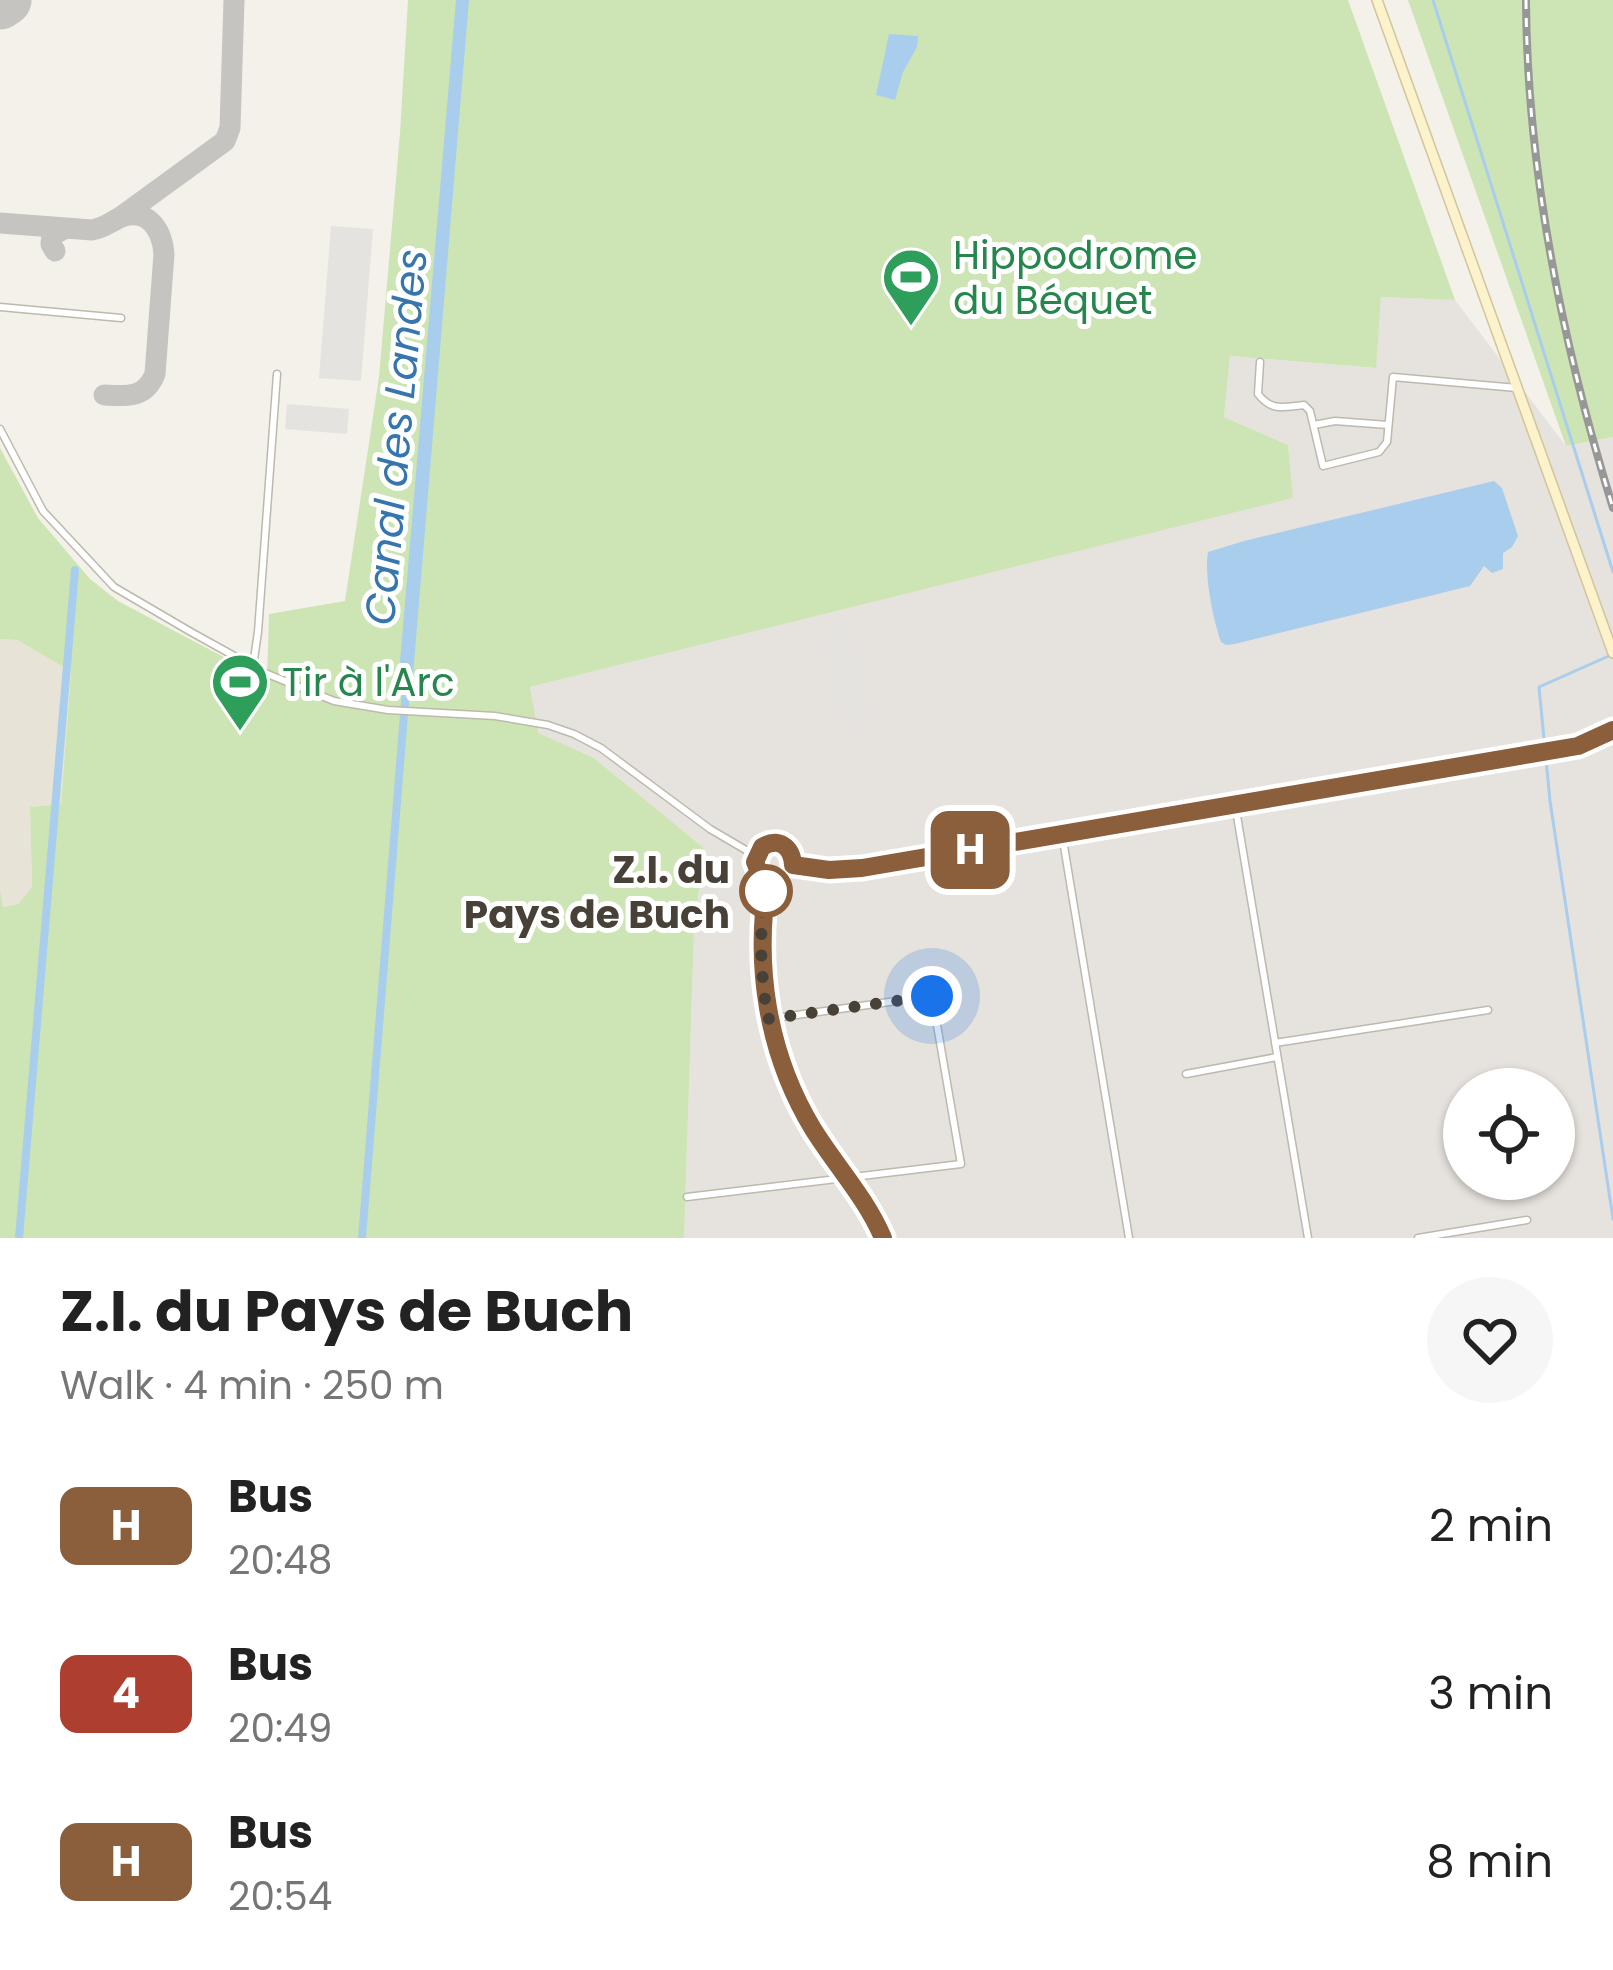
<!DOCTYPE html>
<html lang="en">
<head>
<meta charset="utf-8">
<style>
	:root { --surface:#fff; --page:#f6f6f6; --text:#222; --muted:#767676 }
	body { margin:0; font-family:Poppins,sans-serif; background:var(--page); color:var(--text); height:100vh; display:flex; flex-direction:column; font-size:45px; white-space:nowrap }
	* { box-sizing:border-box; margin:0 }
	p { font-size:39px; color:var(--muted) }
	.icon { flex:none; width:66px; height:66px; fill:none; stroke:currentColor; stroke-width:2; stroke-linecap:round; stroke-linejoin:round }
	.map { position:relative; height:1238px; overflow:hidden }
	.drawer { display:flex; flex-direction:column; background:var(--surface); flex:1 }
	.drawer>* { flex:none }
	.badge { padding:0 24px; border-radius:18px; font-size:42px; line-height:78px }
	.buttons { position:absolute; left:1443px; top:1068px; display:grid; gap:24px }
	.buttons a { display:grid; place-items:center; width:132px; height:132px; border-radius:50%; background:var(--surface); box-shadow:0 3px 9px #0004; font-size:60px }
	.you { position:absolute; width:60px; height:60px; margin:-30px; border:9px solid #fff; border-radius:50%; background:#1a73e8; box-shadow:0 0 0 18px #1a73e833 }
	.map>.badge { position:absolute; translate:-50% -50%; box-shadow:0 0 0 6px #fff }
	.round { display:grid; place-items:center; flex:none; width:126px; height:126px; border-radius:63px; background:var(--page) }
	.headline { display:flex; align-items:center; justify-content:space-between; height:204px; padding:0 60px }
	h1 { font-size:57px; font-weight:700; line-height:90px }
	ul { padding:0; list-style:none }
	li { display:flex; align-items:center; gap:36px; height:168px; padding:0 60px }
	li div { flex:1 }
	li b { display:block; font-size:45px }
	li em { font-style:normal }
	li .badge { min-width:132px; font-weight:700; text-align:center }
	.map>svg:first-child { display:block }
</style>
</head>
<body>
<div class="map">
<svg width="1613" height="1238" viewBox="0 0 1613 1238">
	<rect width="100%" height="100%" fill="#f3f1e9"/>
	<path fill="#e7e3d7" d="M0,639L17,640L71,670L61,804L30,807L32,887L18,904L2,907L0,888Z"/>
	<path fill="#e6e2dd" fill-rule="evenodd" d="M1381,297L1455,300L1566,446L1613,437V1238H684L694,932L704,848L594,758L537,733L530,687L1292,498L1288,445L1224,417L1230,356L1375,368ZM1464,1089H1554V1179H1464Z"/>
	<path fill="#cde5b4" d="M408,0H1348L1455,300L1381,297L1376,368L1230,356L1224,417L1288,445L1293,498L530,687L538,733L594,758L704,848L694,932L684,1238H0V889L3,907L18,904L32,887L30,807L61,804L71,671L17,640L0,639V448L38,518L90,579L118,601L267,680L269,614L345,601L379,377L400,133Z
		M1408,0H1613V437L1566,446Z"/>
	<path fill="#e5e3e0" d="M331,226L373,229L361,381L319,378Z
		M287,404L349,409L347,434L285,429Z
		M848,631L870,720L846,727L825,637Z"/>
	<path fill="#a9cdec" d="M456,0H469L413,675L399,674Z
		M889,34L918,36L917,47L903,72L895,100L876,95Z
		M1494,481L1502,488L1518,536L1512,547L1503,553V569L1492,573L1484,566L1470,586L1235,644L1226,645L1221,642C1213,619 1204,575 1208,552L1244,541Z"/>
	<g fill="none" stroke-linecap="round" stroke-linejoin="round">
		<path stroke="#a9cdec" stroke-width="3" d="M1433,0L1613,572
			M1611,655L1539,687L1550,801L1613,1219"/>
		<path stroke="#a9cdec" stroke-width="8" d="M19,1238L75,570
			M362,1238L408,665"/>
		<path stroke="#c5c4c0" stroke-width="21" d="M122,216L225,141L230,128L234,0
			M0,223L92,230C104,228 109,223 119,218C147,206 162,229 164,254L155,374C145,399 126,396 104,395
			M55,251L51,244L52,235L66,228"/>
		<path stroke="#c5c4c0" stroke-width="51" d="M0,4L6,0"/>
		<defs>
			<path id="street" d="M0,307L121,318
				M1260,362L1258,394C1272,412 1284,407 1304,405L1310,411L1323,466L1379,452L1387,442L1393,377L1517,388
				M1314,425L1335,421L1388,425
				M0,429L43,511L114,587L191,632L265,673L334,701L388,710L495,716L548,725L574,734L601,748L710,829L756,856
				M253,666L258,632L277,374
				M1235,804L1308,1238
				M1062,834L1129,1238
				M756,856L766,843L778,842L791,853L792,865
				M756,856V867L768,879
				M792,865L828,870L862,868L1578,746L1613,730
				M768,879C754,965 767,1053 813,1128C836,1165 866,1197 883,1238
				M768,879H780L792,865
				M1275,1043L1488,1010
				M1186,1074L1277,1057
				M687,1197L961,1164L932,996L768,1019
				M1418,1238L1527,1220"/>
			<path id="secondary" d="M1377,0L1613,653"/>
		</defs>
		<use href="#street" stroke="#beb9ac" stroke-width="9"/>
		<use href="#secondary" stroke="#d1c59b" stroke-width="12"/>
		<use href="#street" stroke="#fff" stroke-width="6"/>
		<use href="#secondary" stroke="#fcf2cb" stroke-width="9"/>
		<defs>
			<path id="rail" d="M1526,0C1527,173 1562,343 1613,508"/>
		</defs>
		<use href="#rail" stroke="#979797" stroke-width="8"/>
		<use href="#rail" stroke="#fff" stroke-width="3" stroke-dasharray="9" stroke-linecap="butt"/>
	</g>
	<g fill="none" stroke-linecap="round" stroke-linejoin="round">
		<defs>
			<path id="line" d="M883,1238C866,1198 836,1166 813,1129C767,1053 754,965 768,879L759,872L755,862L762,847C778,837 792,846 793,865L829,870L862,868L1578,746L1613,730"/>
		</defs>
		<use href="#line" stroke="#fff" stroke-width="27"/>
		<use href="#line" stroke="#8b5e3c" stroke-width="18"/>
		<path stroke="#474137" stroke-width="12" stroke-dasharray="0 21.6" d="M766,891C758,932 761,978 768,1019L932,996"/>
	</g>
	<defs>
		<symbol id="stadium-pin" viewBox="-11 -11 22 30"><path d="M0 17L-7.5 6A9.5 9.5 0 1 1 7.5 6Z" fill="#2e9e5b" stroke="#fff"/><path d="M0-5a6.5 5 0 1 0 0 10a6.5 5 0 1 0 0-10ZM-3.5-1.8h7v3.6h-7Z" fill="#fff"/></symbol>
	</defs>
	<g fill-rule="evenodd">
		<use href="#stadium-pin" x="878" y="244" width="66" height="90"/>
		<use href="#stadium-pin" x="207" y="649" width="66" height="90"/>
	</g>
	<circle fill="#fff" stroke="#8b5e3c" stroke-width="6" cx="766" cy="891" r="24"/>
	<g text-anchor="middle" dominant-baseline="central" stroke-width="10" stroke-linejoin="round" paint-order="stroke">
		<g font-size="39" fill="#27864d" stroke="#fff" text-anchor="start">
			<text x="953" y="255">Hippodrome<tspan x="953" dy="45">du Béquet</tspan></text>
			<text x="282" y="682">Tir à l'Arc</text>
		</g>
		<g font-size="39" font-weight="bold" fill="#474137" stroke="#fff" text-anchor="end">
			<text x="730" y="869">Z.I. du<tspan x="730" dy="45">Pays de Buch</tspan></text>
		</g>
		<g font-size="42" font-style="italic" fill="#3675ad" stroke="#fff">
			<text transform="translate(396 437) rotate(-85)">Canal des Landes</text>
		</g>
	</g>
</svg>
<div class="buttons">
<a><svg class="icon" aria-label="locate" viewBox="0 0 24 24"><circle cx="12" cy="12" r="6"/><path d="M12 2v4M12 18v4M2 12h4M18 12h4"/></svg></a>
</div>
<div class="you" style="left:932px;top:996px"></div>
<b class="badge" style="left:970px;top:850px;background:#8b5e3c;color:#fff">H</b>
</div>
<section class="drawer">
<div class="headline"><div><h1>Z.I. du Pays de Buch</h1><p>Walk · 4 min · 250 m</p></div><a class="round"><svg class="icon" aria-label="heart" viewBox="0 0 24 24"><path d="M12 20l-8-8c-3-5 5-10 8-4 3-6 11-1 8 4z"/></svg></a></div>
<ul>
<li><span class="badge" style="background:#8b5e3c;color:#fff">H</span><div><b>Bus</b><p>20:48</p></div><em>2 min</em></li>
<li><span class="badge" style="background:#ae3e2f;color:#fff">4</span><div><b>Bus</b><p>20:49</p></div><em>3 min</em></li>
<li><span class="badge" style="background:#8b5e3c;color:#fff">H</span><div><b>Bus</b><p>20:54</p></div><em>8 min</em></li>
</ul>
</section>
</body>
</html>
